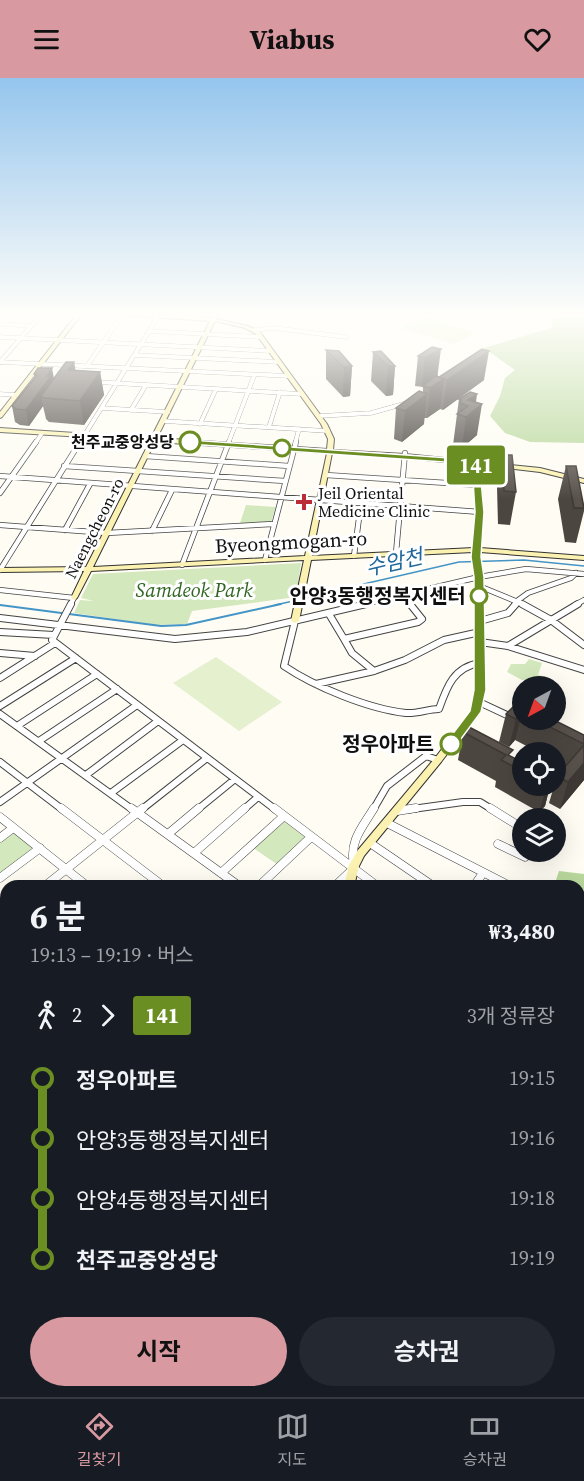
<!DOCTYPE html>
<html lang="ko">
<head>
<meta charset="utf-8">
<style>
	:root { --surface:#171b24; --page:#242831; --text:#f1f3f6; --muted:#9ea1a6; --line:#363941; --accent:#d89aa0 }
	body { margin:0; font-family:"Source Serif 4","Noto Sans KR",serif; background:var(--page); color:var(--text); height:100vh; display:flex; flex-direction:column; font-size:22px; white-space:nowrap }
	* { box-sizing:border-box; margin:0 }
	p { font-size:20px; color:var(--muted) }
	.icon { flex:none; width:33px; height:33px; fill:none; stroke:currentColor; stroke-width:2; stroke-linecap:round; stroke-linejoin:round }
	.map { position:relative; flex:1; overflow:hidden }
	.panel { position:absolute; left:0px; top:802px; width:585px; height:518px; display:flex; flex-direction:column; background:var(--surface); border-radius:18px 18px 0 0; box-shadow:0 6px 24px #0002 }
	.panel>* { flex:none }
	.badge { padding:0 12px; border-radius:4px; font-size:21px; line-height:39px }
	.needle { width:39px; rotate:221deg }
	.controls { position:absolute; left:512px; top:598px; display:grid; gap:12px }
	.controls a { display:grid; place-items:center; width:54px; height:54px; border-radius:50%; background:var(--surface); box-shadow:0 6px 24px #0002; font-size:30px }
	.map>.badge { position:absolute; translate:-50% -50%; box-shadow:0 0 0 3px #fff }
	.legs { display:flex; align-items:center; gap:9px; height:66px; padding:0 30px; font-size:20px }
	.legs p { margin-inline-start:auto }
	.head { display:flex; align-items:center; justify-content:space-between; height:102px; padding:0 30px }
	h1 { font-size:33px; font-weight:700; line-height:45px }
	.action { display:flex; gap:12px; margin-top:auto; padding:12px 30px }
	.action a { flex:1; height:69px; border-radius:36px; background:var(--accent); color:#111; font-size:24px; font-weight:700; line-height:69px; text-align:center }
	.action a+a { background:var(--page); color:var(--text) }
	ul { padding:0 30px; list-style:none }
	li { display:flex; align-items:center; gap:21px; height:60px; font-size:22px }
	li i { display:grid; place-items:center; width:9px; height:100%; margin:0 8px; background:currentColor }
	li i::after { content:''; width:15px; height:15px; margin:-8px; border:4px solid; border-radius:50%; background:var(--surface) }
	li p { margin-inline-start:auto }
	li:first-child i { background:linear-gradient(#0000 50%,currentColor 0) }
	li:last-child i { background:linear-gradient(currentColor 50%,#0000 0) }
	header { display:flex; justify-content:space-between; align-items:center; height:78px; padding:0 30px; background:var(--accent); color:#111; font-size:27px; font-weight:700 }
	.tabs { display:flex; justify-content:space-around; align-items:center; height:84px; border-top:2px solid var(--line); background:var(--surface); font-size:16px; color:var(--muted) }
	.tabs a { display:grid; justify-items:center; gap:3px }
	.tabs .selected { color:var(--accent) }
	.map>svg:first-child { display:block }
</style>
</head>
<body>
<header><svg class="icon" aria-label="menu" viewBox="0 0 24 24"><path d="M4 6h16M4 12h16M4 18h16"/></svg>Viabus<svg class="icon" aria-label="heart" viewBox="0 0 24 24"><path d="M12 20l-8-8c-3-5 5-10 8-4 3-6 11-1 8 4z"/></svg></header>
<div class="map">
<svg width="584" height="1319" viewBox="0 0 584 1319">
	<rect width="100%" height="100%" fill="#fefcf3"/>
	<path fill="#d4e8bd" d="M246,427L276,429L271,444L242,446L240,445Z
		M301,485L296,519L192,533L187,546L155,547L74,535L80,522L94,523L81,520L93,496Z
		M529,581L542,585L538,597L548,599L547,606L522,602L507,594L511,586H525Z
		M283,741L307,760L278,787L252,769Z
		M14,754L33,769V771L0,797V763Z"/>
	<path fill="#b9d89d" d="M554,237H584V365L530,364L505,355L490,338L500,318L505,300L515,292L484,270L551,250Z
		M559,793L584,796V902L579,895V808H554Z"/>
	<path fill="#e5f0cf" d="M421,238L475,255L454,266L401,250Z
		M216,579L282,624L239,653L173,605Z"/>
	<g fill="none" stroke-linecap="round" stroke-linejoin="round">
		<path stroke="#4495c7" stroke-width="1.5" d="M303,520L459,484L524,482L584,488
			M275,527L298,522"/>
		<path stroke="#4495c7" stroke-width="2" d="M0,527L161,548L186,547L281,526"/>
		<defs>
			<path id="street-far4" d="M0,246L32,248
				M254,252L274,250L346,259
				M149,253L260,259
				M0,259L270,273
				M134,277L278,284
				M0,284L289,298
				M0,284L41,237
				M87,288L122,237
				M96,304L302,316
				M0,316L16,317
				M101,330L168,334
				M131,332L146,307
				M319,338L371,335L407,325
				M163,343L328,353
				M200,346L216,311
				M269,349L280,314
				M35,366L42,355
				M79,366L159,237
				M228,366L254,298
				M295,366L299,351"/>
			<path id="street-far3" d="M145,378L289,388
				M64,388L285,403
				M326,397L477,407
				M0,398L480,434
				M0,415L36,364
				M0,447L107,455L273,446
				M65,452L90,406
				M152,453L172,412
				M396,475L405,375
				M354,478L361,425
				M265,482L296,364
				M182,487L229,364
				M0,492L80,364
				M479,508L525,527
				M0,512L74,520L70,527
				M404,518L411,527
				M517,523L528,515L571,500L576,495
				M360,527L479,499L526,491L584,496
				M514,527L517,524
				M575,527L584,522"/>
			<path id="street-far2" d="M71,526L52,562L276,732
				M522,526L551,542L584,567
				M329,536L344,561L418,544L422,541L410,526
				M0,540L175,561L247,554L366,526
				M295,543L284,588C315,609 369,631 406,635C417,636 428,631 439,631C447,608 454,589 480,585
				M480,543L508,535L516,526
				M0,554L54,557
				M344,561L352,575L374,593
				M480,564L508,568L584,592
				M508,568L578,526
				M0,575L35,578
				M0,600L55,565
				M316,606L374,593L405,582L444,562L480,554
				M479,624L511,639
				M0,628L76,580
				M0,636L133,732
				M17,648L97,596
				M39,663L117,611
				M0,684L63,732
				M86,697L158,643
				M111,715L183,662
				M0,724L137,627
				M141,732L207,680
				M197,732L235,701
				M243,732L258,719
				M373,732L387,708L426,678L438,682
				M405,732L463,724H480L493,732"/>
			<path id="street-far1" d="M61,730L163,808
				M131,730L239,808
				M274,730L377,808
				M490,730L522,750
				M397,733L416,730
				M0,739L87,808
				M387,745L510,808
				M168,756L199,730
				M0,760L13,750
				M370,765L433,808
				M498,766L525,779L530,774
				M194,775L245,730
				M354,787C349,763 362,750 374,730
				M221,795L284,738
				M0,800L40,770
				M45,808L143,730
				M259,808L311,759
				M335,808L352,792
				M474,808L483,795
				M0,844L6,839
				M0,867L6,872"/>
			<path id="street" d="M579,993L584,1000
				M0,1206L6,1213
				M579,1231H584
				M579,1303L584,1307
				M94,1314L99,1319
				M374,1314L379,1319
				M232,1319L236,1314
				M439,1319L442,1314
				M524,1319L526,1314"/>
			<path id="secondary" d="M76,237H81L2,339L0,340V334Z
				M118,237H175L212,240L213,237H217L216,241L248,248L260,254L327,346L334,361L333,372L405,376L474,383L476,382L479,384L540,390L584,401V405L540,394L479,387L483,434L480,470L584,478V482L480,474L479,479L482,490L484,543L483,624L478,636L441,684L364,778L359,788L354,808H344L349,787L358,772L435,680L471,633L475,624L476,543V490L473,479V474L311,482L299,543L295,545L291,543L304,482L91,493L77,520L74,522L71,520L84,493L0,494V490L86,489L150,363L0,354V350L151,360L210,243ZM215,243L245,250L256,256L321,346L328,361L327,371L157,360ZM155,364L327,375L305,478L93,489ZM332,375L405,380L473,387L477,434L474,470L312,478Z
				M0,1047L6,1051V1066L0,1062Z
				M240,1314H257L259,1319H242Z
				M317,1314H331L330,1319H316Z"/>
		</defs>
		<use href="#street-far4" stroke="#434343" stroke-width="4.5"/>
		<use href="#street-far3" stroke="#434343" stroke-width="6"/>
		<use href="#street-far2" stroke="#434343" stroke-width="8"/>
		<use href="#street-far1" stroke="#434343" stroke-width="9"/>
		<use href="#street" stroke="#434343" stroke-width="10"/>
		<use href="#secondary" stroke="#323232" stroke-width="2"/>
		<use href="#street-far4" stroke="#fff" stroke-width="4"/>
		<use href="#street-far3" stroke="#fff" stroke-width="4.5"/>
		<use href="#street-far2" stroke="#fff" stroke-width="6"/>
		<use href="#street-far1" stroke="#fff" stroke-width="8"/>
		<use href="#street" stroke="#fff" stroke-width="9"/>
		<use href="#secondary" fill="#fbf2b1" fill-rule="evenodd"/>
	</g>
	<path fill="#4c4641" d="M432,269L438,299L484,302L443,332L440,331L427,340H424V346L402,364L394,361L396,330L423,314V309L415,308L418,278Z
		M326,272L352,288L350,318L343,319L326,301Z
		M373,274L395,288L393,317L386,318L371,303Z
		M74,284L75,292L100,294L104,317L84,347L49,344L46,341L43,328L29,348L20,347L15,344L12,328L35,299L34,296L54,301Z
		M459,321L476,325L477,357L462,370L453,367Z
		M503,377L516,414L510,447L498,446L497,409Z
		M566,388L584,427V433L576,465L565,464L558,421Z
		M522,626V642H554L584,657V702L560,731L549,725L557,698L566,688L555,683V675H540L515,662L509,669L499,664L506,636Z
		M463,654L522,684V708H550L545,728L539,734L495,709L496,703L458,682Z"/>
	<path fill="#3e3935" d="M441,271L437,301L423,308L422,310L425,280Z
		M489,273L484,302L443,332L447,302Z
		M74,284L78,307L68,292Z
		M352,288L350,318L343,319L344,289Z
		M388,288H395L393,317L386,318Z
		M52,290L55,306L41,318L43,328L29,348L26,332Z
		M100,294L104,317L84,347L80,323Z
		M444,301L440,331L427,340L430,310Z
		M427,316L424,346L402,364L405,333Z
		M477,316L475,332L482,326L477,357L462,370L468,322Z
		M522,635L515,662L509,669L516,641Z
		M584,685V702L560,731L568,704Z
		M547,708H550L545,728L539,734Z"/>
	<path fill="#58514c" stroke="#3e3935" stroke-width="1.5" d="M432,269L441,271L425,280L418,278Z
		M482,271L489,273L447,302L439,299Z
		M326,272L339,273L352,288L344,289Z
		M381,273L395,288H388L373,274Z
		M66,284H74L68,292L100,294L80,323L44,320L41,318Z
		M38,290H52L47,298H51L26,332L16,331L12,328L37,297L34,296Z
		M436,298L444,301L430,310L423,308Z
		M419,313L427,316L405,333L396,330Z
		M470,314L477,316L468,322L482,326L466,339L457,336L468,328L460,325L461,321H459Z
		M503,377H512L516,414L504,413Z
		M566,388H576L584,430H574Z
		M518,624L522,626V635L516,641L506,636Z
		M536,642H554L584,657V666Z
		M469,649L513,672L508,677L522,684V693L501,682L506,677L463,654Z
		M584,667V685L568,704L557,698Z"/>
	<linearGradient id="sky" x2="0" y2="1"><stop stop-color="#95c5ed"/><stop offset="0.56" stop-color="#fffefa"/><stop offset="1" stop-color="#fffefa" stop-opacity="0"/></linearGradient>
	<rect width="584" height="422" fill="url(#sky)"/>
	<path fill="#6b8e23" stroke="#fff" stroke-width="1.5" d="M190,362L479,382L484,434L481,479L484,499L486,612L481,634L455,669H446L445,666L470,633L474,612V499L471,479L475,434L472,386L188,366L187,364Z"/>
	<g fill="#fff" stroke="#6b8e23" stroke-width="3">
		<circle cx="190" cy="364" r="10"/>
		<circle cx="282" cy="370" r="8"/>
		<circle cx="479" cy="518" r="8"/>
		<circle cx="451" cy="666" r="10"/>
	</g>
	<path fill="#ba2d36" stroke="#fff" stroke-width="2" d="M301 415h6v6h6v6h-6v6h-6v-6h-6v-6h6z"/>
	<g text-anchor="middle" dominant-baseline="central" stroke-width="6" stroke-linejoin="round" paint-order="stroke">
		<g font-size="16" font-weight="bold" fill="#101010" stroke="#fff" text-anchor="end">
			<text x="174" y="364">천주교중앙성당</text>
		</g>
		<g font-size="16" fill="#101010" stroke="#fff" text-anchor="start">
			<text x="318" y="415">Jeil Oriental<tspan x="318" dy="18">Medicine Clinic</tspan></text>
		</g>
		<g font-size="16" fill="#101010" stroke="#fff">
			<text transform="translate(94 450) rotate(-63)">Naengcheon-ro</text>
		</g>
		<g font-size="20" fill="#101010" stroke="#fff">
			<text transform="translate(291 464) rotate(-3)">Byeongmogan-ro</text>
		</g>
		<g font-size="20" font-style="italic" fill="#316522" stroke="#fff">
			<text x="194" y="512">Samdeok Park</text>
		</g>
		<g font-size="20" font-weight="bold" fill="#101010" stroke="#fff" text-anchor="end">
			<text x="466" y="518">안양3동행정복지센터</text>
			<text x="434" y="666">정우아파트</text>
		</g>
		<g font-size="21" font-style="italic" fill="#1d679d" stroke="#fff">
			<text transform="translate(394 484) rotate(-13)">수암천</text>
		</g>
	</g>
</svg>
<div class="controls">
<a><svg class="needle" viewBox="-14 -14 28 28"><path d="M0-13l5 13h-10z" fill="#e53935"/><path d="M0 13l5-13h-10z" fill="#9ea1a6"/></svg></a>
<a><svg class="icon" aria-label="locate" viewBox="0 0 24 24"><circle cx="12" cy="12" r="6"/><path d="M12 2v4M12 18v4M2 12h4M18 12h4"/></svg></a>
<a><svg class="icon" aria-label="layers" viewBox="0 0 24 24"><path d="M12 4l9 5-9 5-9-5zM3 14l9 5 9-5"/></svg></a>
</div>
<b class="badge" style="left:476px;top:387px;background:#6b8e23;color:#fff">141</b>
<section class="panel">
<div class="head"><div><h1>6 분</h1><p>19:13 – 19:19 · 버스</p></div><b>₩3,480</b></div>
<div class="legs"><svg class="icon" aria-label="walk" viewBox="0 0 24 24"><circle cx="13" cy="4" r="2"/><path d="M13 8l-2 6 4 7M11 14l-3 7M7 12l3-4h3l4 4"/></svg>2<svg class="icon" aria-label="forward" viewBox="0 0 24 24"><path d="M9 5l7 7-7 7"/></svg><b class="badge" style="background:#6b8e23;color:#fff">141</b><p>3개 정류장</p></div>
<ul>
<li><i style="color:#6b8e23"></i><b>정우아파트</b><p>19:15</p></li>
<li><i style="color:#6b8e23"></i><span>안양3동행정복지센터</span><p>19:16</p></li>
<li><i style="color:#6b8e23"></i><span>안양4동행정복지센터</span><p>19:18</p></li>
<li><i style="color:#6b8e23"></i><b>천주교중앙성당</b><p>19:19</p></li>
</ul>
<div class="action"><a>시작</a><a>승차권</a></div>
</section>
</div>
<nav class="tabs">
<a class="selected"><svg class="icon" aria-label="directions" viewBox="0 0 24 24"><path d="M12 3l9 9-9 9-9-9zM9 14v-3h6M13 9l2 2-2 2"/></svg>길찾기</a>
<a><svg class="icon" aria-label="map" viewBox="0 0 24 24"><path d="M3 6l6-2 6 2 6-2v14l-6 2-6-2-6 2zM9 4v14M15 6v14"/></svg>지도</a>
<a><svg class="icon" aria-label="tickets" viewBox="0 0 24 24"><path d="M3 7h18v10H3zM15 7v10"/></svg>승차권</a>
</nav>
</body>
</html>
